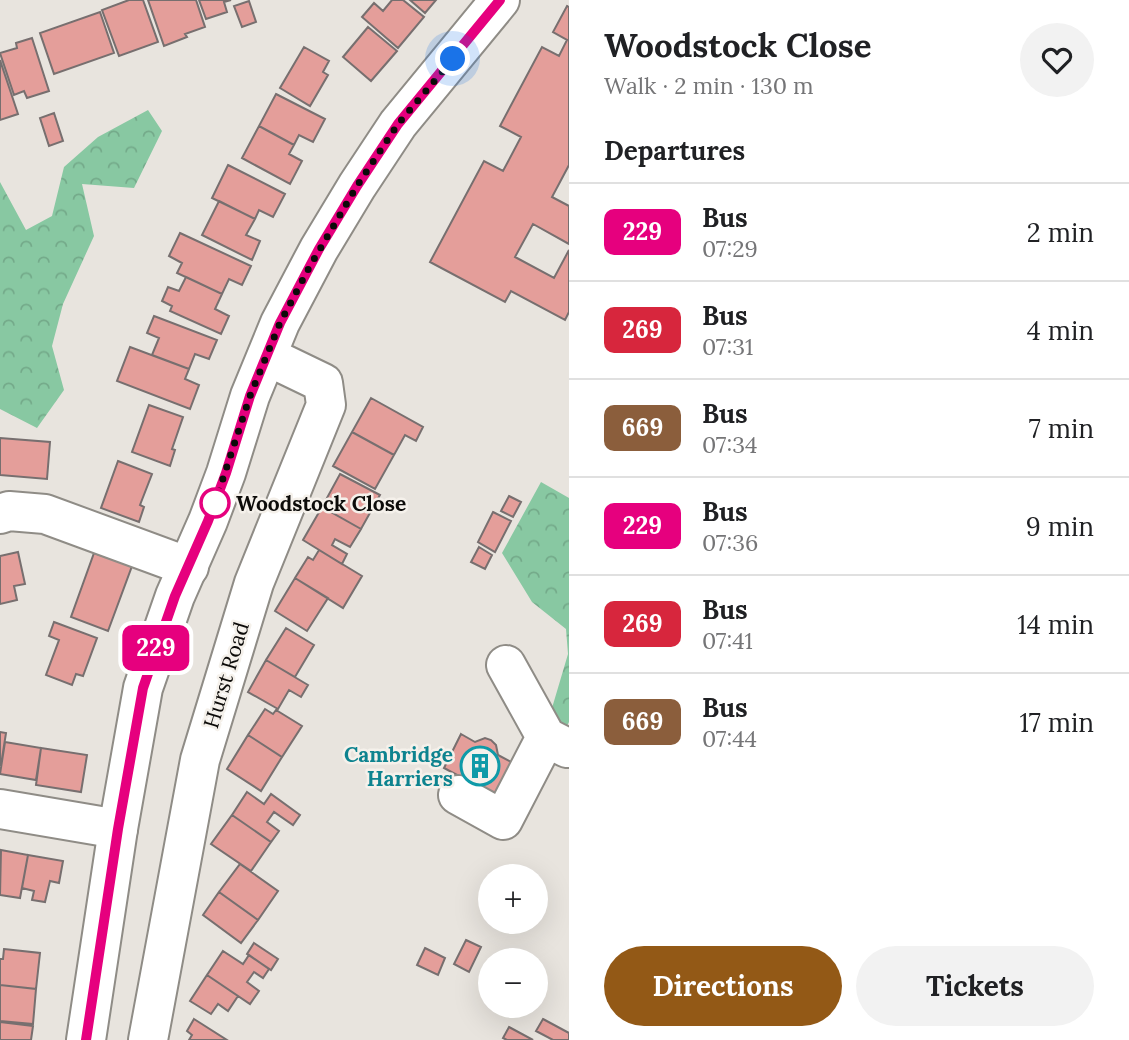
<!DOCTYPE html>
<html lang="en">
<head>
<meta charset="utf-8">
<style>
	:root { --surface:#fff; --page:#f2f2f2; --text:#202124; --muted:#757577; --line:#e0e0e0; --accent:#935916 }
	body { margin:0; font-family:Lora,serif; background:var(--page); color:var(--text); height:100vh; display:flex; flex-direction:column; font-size:26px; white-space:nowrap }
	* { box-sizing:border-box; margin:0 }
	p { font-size:23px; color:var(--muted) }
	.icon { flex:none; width:38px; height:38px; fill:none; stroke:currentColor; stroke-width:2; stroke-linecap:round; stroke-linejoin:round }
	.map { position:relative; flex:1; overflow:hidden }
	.side { display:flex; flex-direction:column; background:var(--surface); width:560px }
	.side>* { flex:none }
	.badge { padding:0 14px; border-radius:10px; font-size:24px; line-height:46px }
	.buttons { position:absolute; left:478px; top:864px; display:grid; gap:14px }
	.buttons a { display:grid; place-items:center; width:70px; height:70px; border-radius:50%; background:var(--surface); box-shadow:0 7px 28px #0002; font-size:35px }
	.you { position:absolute; width:35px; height:35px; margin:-18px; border:5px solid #fff; border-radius:50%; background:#1a73e8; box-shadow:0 0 0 10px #1a73e833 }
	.map>.badge { position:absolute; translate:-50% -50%; box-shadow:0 0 0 4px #fff }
	h2 { padding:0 35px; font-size:26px; line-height:63px }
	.round { display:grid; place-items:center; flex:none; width:74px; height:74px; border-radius:37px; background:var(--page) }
	.headline { display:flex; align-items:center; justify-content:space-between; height:119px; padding:0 35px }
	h1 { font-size:33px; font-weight:800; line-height:52px }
	.action { display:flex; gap:14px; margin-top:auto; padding:14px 35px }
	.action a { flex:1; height:80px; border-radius:42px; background:var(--accent); color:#fff; font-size:28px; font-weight:800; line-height:80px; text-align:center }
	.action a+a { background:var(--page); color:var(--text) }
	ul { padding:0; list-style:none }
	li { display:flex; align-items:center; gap:21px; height:98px; padding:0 35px; border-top:2px solid var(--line) }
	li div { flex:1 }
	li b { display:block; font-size:26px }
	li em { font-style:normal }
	li .badge { min-width:77px; font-weight:700; text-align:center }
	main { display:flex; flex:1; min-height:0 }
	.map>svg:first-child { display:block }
</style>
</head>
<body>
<main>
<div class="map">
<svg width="569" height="1040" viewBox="0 0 569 1040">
	<defs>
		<pattern id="forest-crowns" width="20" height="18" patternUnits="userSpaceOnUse" patternTransform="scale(1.75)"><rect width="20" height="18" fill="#88c8a2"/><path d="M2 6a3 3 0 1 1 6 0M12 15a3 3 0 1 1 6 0" fill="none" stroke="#74aa8a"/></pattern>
	</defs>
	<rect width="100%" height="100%" fill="#e8e4de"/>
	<path fill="url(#forest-crowns)" d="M148,110L162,131L134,188L82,184L94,236L63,304L52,346L64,390L37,428L0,409V182L26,230L52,216L64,167L98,137Z
		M541,482L569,498V722L565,730L552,708L568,654L566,629L532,602L502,553Z"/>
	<path fill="#e49e9a" stroke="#776f6f" stroke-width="2" d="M129,0H143L158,42L119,56L102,10Z
		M148,0H196L205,27L185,34L187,37L164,46Z
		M199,0H231L224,2L227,12L206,19Z
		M392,0H403L424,17L398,48L362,17L374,3L383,11Z
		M410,0H436L425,13Z
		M249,1L256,22L242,27L234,6Z
		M567,6L569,7V165L552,197L569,206V244L533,224L515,257L554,278L569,250V312L565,320L511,291L505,302L430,262L484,161L503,171L521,137L500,126L542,47L559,56L567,40L553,32Z
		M100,12L114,53L54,74L40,33Z
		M368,27L397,51L371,81L343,57Z
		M32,38L49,91L27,98L24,91L14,95L0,53L17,48L16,43Z
		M304,47L329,61L323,72L328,75L310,106L280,88Z
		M0,60L18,114L0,120Z
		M276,94L325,119L313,142L299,135L294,145L259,126Z
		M54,113L63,141L49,146L40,118Z
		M259,126L294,145L289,154L302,161L290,184L242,158Z
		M228,165L285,194L273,217L259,210L255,219L212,198Z
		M219,201L255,219L246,235L260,241L252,260L202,235Z
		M180,233L251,266L242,285L229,279L222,294L177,273L182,263L169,256Z
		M186,277L222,294L215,309L229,316L221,334L170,311L172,306L162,301L168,287L179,291Z
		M154,316L217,340L209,359L195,354L189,369L152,355L159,338L147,333Z
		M130,347L189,369L185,379L199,385L190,409L117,381Z
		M371,398L423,427L416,441L405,435L394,455L352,432Z
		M149,405L183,417L172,449L175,450L170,466L132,452Z
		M352,432L394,455L375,489L333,466Z
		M0,438L50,442L47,479L0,475Z
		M118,461L152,474L140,505L144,507L139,522L101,508Z
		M340,474L380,495L361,529L322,507Z
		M509,496L521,502L513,517L501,511Z
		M322,507L361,529L350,547L335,539L332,545L347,554L342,564L303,540Z
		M493,512L511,521L495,552L478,542Z
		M479,547L492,555L485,569L471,562Z
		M319,550L362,576L343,608L295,578L308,557L313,560Z
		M18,552L25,584L14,586L17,600L0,604V556Z
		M94,553L132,566L108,631L71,617Z
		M295,578L328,598L307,631L275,611Z
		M54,622L97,638L83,676L76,674L72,685L46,675L59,640L49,636Z
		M286,628L314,645L295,677L266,660Z
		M266,660L308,685L301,697L289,690L278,709L248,692Z
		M265,709L273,714L276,710L302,726L282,757L248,735Z
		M0,732L6,733L1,765H0Z
		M461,734L475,742L485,738L491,740L496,745L498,755L515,764L498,797L444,768Z
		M248,735L282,757L261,791L227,769Z
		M5,742L41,748L36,780L0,774Z
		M41,748L87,755L81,792L36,785Z
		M247,792L264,804L271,794L300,815L293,825L274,812L267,822L279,831L271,842L232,815Z
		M232,815L271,842L251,871L211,844Z
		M1,850L28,855L20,898L0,895Z
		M28,855L63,861L59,883L50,881L45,902L32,900L34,891L22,888Z
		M240,864L278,891L258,920L219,892Z
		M219,892L258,920L241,943L203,915Z
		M466,940L481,947L469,972L454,964Z
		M254,943L278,959L271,970L247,954Z
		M425,948L445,958L438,975L417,965Z
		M4,949L40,953L36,989L0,985V959H3Z
		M223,951L243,964L249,955L269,969L263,978L254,972L247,982L259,991L250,1004L207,975Z
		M207,975L238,996L228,1011L218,1004L211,1014L190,1001Z
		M0,985L36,989L33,1024L0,1021Z
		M194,1019L227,1040H189L192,1035L187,1031Z
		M543,1019L569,1033V1040H553L536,1031Z
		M0,1022L33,1026L31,1040H0Z
		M509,1027L533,1040H507L503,1038Z"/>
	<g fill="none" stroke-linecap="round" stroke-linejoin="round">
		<defs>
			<path id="minor" d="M0,514L9,511L45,514L189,567
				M506,665L546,737L567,748
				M458,795L503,820L546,737
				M0,809L118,829
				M148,1040L200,760L254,583L326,405L323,383L267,356"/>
			<path id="major" d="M86,1040L118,829L143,688L175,596L208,521L226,473L250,396L280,323L319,249L357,186L398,124L500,0"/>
		</defs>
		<use href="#minor" stroke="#8f8c86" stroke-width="42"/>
		<use href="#major" stroke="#8f8c86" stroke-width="42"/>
		<use href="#minor" stroke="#fff" stroke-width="38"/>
		<use href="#major" stroke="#fff" stroke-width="38"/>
	</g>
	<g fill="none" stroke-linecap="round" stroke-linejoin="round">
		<defs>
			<path id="line" d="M86,1040L118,829L143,688L175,596L208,521L226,473L250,396L280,323L319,249L357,186L398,124L500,0"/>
		</defs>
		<use href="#line" stroke="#fff" stroke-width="16"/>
		<use href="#line" stroke="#e6007e" stroke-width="10"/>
		<path stroke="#0c0b09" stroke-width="7" stroke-dasharray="0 12.6" d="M215,503L250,396L280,323L310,266L357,186L398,124L453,59"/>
	</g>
	<defs>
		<symbol id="building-ring" viewBox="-11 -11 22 22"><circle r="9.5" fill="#f5f1eb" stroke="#0f9aa8" stroke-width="1.5"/><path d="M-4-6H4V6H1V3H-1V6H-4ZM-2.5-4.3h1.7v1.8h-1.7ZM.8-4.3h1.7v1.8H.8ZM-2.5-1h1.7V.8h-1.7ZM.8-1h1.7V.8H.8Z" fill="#0f9aa8"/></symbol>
	</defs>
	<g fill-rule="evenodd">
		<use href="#building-ring" x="458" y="744" width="44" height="44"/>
	</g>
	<circle fill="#fff" stroke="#e6007e" stroke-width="3.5" cx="215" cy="503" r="14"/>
	<g text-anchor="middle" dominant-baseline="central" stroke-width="5" stroke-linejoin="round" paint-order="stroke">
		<g font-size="21" font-weight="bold" fill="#0c0b09" stroke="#f5f1eb" text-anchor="start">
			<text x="236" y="503">Woodstock Close</text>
		</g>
		<g font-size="21" fill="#0c0b09" stroke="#f5f1eb">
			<text transform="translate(226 675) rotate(-73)">Hurst Road</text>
		</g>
		<g font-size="21" font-weight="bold" fill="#0d838f" stroke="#f5f1eb" text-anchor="end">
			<text x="453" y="754">Cambridge<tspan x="453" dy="24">Harriers</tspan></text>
		</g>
	</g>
</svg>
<div class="buttons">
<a>+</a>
<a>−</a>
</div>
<div class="you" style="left:453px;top:59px"></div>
<b class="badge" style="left:156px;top:648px;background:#e6007e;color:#fff">229</b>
</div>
<section class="side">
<div class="headline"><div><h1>Woodstock Close</h1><p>Walk · 2 min · 130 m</p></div><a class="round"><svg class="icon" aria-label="heart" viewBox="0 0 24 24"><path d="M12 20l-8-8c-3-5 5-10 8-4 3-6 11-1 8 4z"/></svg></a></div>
<h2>Departures</h2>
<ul>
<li><span class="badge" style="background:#e6007e;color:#fff">229</span><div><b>Bus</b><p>07:29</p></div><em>2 min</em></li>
<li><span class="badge" style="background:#d7263d;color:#fff">269</span><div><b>Bus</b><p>07:31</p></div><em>4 min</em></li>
<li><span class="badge" style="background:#8b5e3c;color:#fff">669</span><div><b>Bus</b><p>07:34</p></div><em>7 min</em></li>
<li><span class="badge" style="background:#e6007e;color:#fff">229</span><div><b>Bus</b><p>07:36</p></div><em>9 min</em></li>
<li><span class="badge" style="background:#d7263d;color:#fff">269</span><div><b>Bus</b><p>07:41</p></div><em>14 min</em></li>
<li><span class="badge" style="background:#8b5e3c;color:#fff">669</span><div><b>Bus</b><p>07:44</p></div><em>17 min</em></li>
</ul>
<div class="action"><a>Directions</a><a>Tickets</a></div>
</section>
</main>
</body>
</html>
